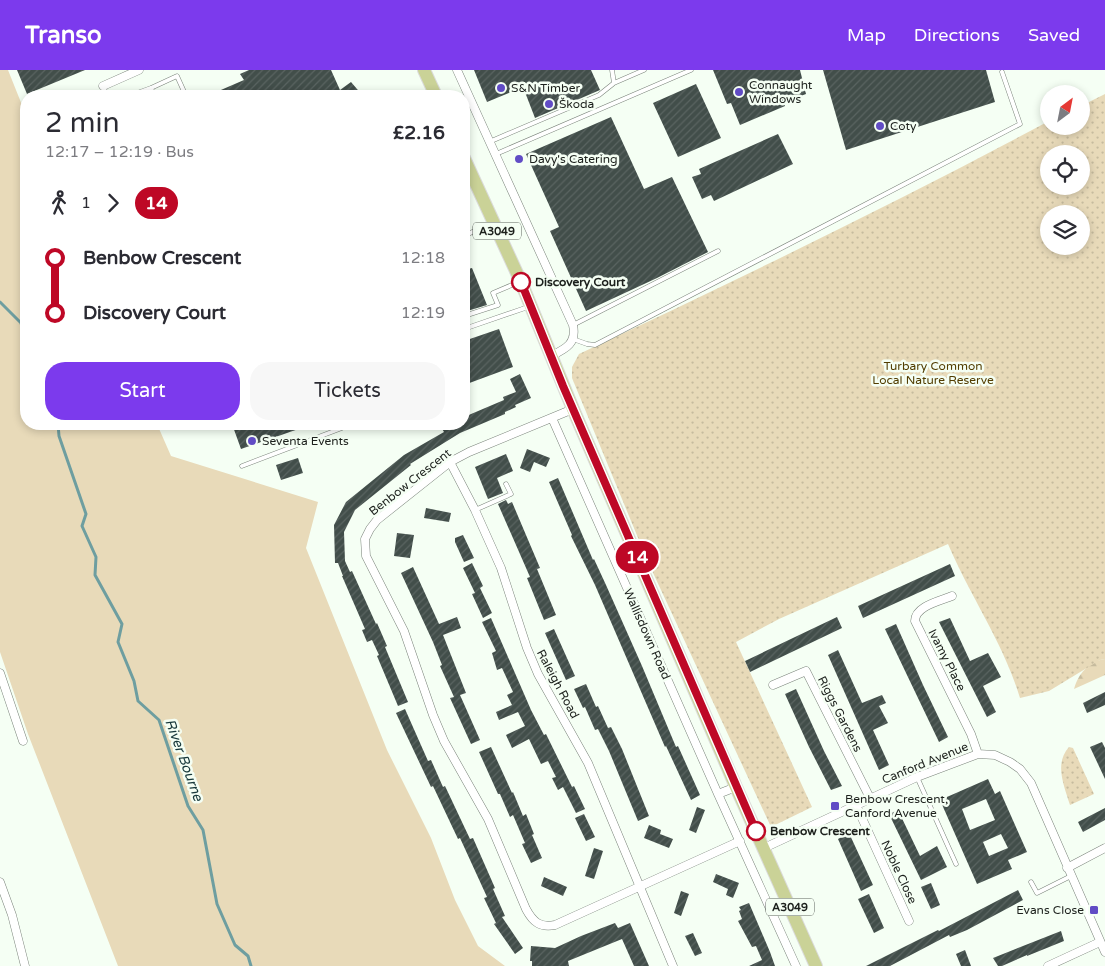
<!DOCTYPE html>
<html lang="en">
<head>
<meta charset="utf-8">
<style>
	:root { --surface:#fff; --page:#f7f7f7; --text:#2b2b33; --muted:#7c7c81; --accent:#7c3aed }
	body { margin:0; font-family:"Varela Round",sans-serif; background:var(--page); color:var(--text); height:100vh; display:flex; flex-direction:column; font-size:19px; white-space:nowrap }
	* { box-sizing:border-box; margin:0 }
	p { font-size:16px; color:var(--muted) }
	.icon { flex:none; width:28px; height:28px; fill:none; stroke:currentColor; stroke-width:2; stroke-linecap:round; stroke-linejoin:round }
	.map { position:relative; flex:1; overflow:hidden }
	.sheet { position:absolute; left:20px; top:20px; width:450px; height:340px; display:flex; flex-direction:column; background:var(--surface); border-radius:20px; box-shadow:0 2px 8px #0003 }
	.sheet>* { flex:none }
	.badge { padding:0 10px; border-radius:16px; font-size:18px; line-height:32px }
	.needle { width:32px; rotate:32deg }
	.fabs { position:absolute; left:1040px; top:15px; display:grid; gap:10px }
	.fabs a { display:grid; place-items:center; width:50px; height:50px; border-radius:50%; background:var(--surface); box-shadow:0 2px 8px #0003; font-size:25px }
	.map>.badge { position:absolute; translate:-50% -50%; box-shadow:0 0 0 2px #fff }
	.legs { display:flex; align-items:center; gap:8px; height:55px; padding:0 25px; font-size:16px }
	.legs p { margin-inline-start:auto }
	.head { display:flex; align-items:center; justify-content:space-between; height:85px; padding:0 25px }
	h1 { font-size:28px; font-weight:600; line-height:38px }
	.button { display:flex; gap:10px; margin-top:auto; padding:10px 25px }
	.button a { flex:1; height:58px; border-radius:20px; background:var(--accent); color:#fff; font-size:20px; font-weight:600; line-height:58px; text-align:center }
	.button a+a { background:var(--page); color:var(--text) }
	ul { padding:0 25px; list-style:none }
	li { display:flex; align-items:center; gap:18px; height:55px; font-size:19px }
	li i { display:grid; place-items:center; width:8px; height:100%; margin:0 6px; background:currentColor }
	li i::after { content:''; width:12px; height:12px; margin:-6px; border:4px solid; border-radius:50%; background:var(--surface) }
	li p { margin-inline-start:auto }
	li:first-child i { background:linear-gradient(#0000 50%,currentColor 0) }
	li:last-child i { background:linear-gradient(currentColor 50%,#0000 0) }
	header { display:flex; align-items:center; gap:30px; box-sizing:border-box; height:70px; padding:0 25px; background:var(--accent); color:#fff }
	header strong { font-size:24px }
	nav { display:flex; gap:28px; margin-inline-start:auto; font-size:18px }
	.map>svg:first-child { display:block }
</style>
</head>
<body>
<header>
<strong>Transo</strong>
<nav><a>Map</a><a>Directions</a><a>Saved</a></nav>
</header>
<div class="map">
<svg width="1105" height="896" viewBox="0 0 1105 896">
	<defs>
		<pattern id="forest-firs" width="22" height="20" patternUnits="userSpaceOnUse" patternTransform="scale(1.25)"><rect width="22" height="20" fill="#e8dab9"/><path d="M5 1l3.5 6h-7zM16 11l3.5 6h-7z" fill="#c6bb9e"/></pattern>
		<pattern id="park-dots" width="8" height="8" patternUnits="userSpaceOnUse" patternTransform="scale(1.25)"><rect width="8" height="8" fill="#e8dab9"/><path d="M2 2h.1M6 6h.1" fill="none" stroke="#c6bb9e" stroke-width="1.8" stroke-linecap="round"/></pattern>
		<pattern id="building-hatch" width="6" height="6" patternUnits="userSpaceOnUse" patternTransform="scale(1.25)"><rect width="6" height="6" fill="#424e4a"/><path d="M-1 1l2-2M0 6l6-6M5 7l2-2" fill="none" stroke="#5a6461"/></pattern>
	</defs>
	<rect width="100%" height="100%" fill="#f5fff4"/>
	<path fill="#e8dab9" d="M0,0H8L26,45V354H157L171,386L318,432L306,478L387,680L431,768L455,830L478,876L505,896H118L28,664L0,582Z"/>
	<path fill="url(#forest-firs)" d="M1105,589V605L1074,619C1078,604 1089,591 1105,589Z"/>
	<path fill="url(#park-dots)" fill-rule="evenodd" d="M1105,24V589L1100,590L1049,621L1020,628C1004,574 970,526 948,474L779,549L736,572L812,737L771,757L648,492L572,308V297L579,284C737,210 894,134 1049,51V56H1081V36ZM1049,84H1081V116H1049ZM1049,144H1081V176H1049Z
		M1069,677L1073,678L1094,724L1070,735C1064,715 1054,694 1069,677Z"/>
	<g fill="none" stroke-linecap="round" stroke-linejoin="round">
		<path stroke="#6e9ea0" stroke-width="3" d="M0,232L21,253L26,271
			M58,354L59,366L86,444L82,456L96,487L95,505L122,554L118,572L134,611L138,631L159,650L188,736L203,760L217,834L235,875L248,886L251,896"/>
	</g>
	<path fill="url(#building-hatch)" fill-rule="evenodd" d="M17,0H85L27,24Z
		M249,0H331L340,20L351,12L363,26H207L244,10L240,4Z
		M474,0H591L600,20L535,48L523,17L487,32Z
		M713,0H800L806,24L784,32L785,36L740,55L731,33L727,34Z
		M823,0H986L995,32L846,80Z
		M696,14L721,68L678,87L653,33Z
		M611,47L644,119L672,107L708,182L657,208L586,241L550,161L559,157L526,84Z
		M778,64L793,94L714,131L711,125L702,129L692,107L701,104L699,99Z
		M472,198L487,235L464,242V200Z
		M499,259L513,297L464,315V271Z
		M520,304L531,328L515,335L516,337L505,342V344L460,363L410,394L411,395L355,440L344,462L345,491L350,502L352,501L376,554L377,553L387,576L385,577L408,632L398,636L377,586L379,585L372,570L367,572L362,560L365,559L342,506H343L338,493H335L334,455L346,432L404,385L444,362L441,357L446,354H464V347L504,330L503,327L516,322L510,309Z
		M232,354H306L307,356L241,379Z
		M527,379L550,388L546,397L534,392L530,402L520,398Z
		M506,384L513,401L497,408L503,423L488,429L475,397Z
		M298,388L303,403L281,410L276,395Z
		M558,408L593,490L594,489L606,515L642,596L676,677L678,676L700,725L691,730L666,676L665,677L595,515L571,466L572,465L549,412Z
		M506,430L508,434L512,432L540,498L537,499L556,545L544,550L527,508L530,507L498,434Z
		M426,438L451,443L449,452L424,448Z
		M397,463L414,465L410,488L394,486Z
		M463,465L474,488L464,492L455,472V468Z
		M472,493L483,516L480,518L492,543L483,548L472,524L475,523L463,498Z
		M950,494L955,506L863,548L858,536Z
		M413,497L439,554L457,547L461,558L443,565L466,623L460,625L480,670L471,674L450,628L454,627L440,596L442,595L433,572L401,503Z
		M837,547L842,558L750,602L745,591Z
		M491,548L531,640L544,665L546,664L572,717L574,716L585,739L576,743L563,717L558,720L552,708L556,707L548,691L541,694L529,669L512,678L506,665L525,656L518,642L499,650L496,642L512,635L507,625L513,622L502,598L497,600L492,583L496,581L482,552Z
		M950,548L970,591L988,583L1001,607L983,616L996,642L987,647L939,552Z
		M896,554L923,615L948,667L939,672L885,559Z
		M554,559L575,606L566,610L545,563Z
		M838,580L862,633L882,625L886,633L879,636L888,653L873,660L889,695L879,700L828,585Z
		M586,614L596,637L598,636L608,658L611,657L622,679L649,746L638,751L609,681L598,659L595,660L585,637L583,638L574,619Z
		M796,619L824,681L842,716L831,720L809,677L785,624Z
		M1105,622V635L1087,643L1083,633Z
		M405,639L428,691L431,690L443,717L445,716L470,769L473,768L495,818L493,819L505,846L502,847L523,878L515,884L494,854L496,853L484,828L487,827L460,768L458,769L433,716L431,717L396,643Z
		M1102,672L1105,678V709L1090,677Z
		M491,677L512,723L513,722L523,746L526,744L534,764L532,765L542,788L531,793L522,774L525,773L513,745L510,747L500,724H498L479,682Z
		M988,709L995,724L1000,721L1027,782L1008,790L1012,799L977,814L940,730ZM986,729L995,750L970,760L962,739ZM1001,764L1008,778L989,786L983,772Z
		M697,737L705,740L696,763L689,760Z
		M1105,738V750L1083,762L1078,752Z
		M898,740L920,786L937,776L947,797L921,810L889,744Z
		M584,744L595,767L586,771L575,748Z
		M649,755L661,760L660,764L673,769L669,778L644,768Z
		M849,763L873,815L861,821L838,769Z
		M594,778L603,781L594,809L585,806Z
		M716,804L739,813L733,828L726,825L728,819L713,812Z
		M544,807L567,817L563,826L541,816Z
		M931,813L940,835L931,839L921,817Z
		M1018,820L1023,830L967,860L950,867L949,865L890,896H866L938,860L939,861Z
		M681,821L689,824L681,846L674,843Z
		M869,824L884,858L874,863L858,829Z
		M749,833L770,882L775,896H749L762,890L756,876L752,877L738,851L742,849L739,841L741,840L739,837Z
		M615,853L618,858L630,853L649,896H634L622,869L568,891L569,896H532V891H530L531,876L555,878L581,866Z
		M1061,861L1064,871L1027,886V885L1002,896H998L993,888Z
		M693,863L702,883L695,886L685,866Z
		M965,880L971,896H961L956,884Z"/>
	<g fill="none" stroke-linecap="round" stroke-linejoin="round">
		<defs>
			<path id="service" d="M612,0L614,13
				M103,16L107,26
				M129,26L151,18
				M154,26L151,18L177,6L186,26
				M489,72L599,25L614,13L644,0
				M496,84L691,0
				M464,166L491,153
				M464,246L498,235L493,223L519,212
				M573,255L718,181
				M464,259L528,237
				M573,269L587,274L595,275L1020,54L1002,2
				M242,396L342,358L341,354
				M475,440L511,424L506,414
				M917,707L956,794
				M1031,812L1037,823L1071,806"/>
			<path id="minor" d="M457,0L573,255C577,274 565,279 551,286
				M103,16L139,0
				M573,339L469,382L450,392L377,450L370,459L365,469L366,486L404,561L433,645L444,671L488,749L526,839C533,852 540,858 555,855L740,771
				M552,348L718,724L796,896
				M450,392L475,440L501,498L527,578L538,604L588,693L673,896
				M952,526C940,531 915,536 915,551L971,664L978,684
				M0,603L23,671
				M773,615L806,601L870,728
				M718,724L736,717
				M856,735L909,851
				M764,778L917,707L978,684L995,685L1010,692L1020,699L1031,713L1105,882
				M1067,798L1105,778
				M0,812L12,845L25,896
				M1048,896L1100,872"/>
			<path id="primary" d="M424,0L436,26
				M464,88L521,212L573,339L736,717L816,896"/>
		</defs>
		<use href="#service" stroke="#7a837a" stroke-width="5"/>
		<use href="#minor" stroke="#7a837a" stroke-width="9"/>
		<use href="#primary" stroke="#dbdbdb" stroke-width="14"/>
		<use href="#service" stroke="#fff" stroke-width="4"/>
		<use href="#minor" stroke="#fff" stroke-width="8"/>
		<use href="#primary" stroke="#cad297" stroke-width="12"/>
	</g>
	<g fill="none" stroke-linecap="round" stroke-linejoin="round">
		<defs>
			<path id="line-1" d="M521,212L563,316L756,761"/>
		</defs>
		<use href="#line-1" stroke="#fff" stroke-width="11"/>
		<use href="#line-1" stroke="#be0826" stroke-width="8"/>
	</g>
	<g fill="#614cc5" stroke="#f5fff4" stroke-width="2">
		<circle cx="501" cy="18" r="5"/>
		<circle cx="739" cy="22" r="5"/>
		<circle cx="549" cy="34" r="5"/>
		<circle cx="880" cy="56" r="5"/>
		<circle cx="519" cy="89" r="5"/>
		<circle cx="252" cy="371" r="5"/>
		<rect x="830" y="731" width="10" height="10" rx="2.5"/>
		<rect x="1089" y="835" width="10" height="10" rx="2.5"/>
	</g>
	<g fill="#fff" stroke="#be0826" stroke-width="2.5">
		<circle cx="521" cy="212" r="9"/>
		<circle cx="756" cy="761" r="9"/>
	</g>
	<g text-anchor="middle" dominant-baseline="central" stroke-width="5" stroke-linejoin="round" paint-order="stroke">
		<g fill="#f5fff4" stroke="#5d635d" stroke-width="1">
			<rect x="473" y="152.5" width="48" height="17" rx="4"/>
			<rect x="766" y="828.5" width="48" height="17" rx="4"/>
		</g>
		<g font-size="11" font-weight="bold" fill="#1c201c">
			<text x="497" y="161">A3049</text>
			<text x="790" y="837">A3049</text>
		</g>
		<g font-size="12" fill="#1c201c" stroke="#f5fff4" text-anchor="start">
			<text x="749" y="15">Connaught<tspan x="749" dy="14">Windows</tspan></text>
			<text x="511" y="18">S&amp;N Timber</text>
			<text x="559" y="34">Škoda</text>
			<text x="890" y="56">Coty</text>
			<text x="529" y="89">Davy's Catering</text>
			<text x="262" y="371">Seventa Events</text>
			<text x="845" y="729">Benbow Crescent,<tspan x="845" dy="14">Canford Avenue</tspan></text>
			<text x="1084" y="840" text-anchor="end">Evans Close</text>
		</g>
		<g font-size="12" font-weight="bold" fill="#1c201c" stroke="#f5fff4" text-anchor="start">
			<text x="535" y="212">Discovery Court</text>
			<text x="770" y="761">Benbow Crescent</text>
		</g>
		<g font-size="12" fill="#523d00" stroke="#f5fff4">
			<text x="933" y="296">Turbary Common<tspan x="933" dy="14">Local Nature Reserve</tspan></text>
		</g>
		<g font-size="12" fill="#1c201c" stroke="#f5fff4">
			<text transform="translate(410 412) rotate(-38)">Benbow Crescent</text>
			<text transform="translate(647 564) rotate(66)">Wallisdown Road</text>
			<text transform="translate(947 590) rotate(63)">Ivamy Place</text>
			<text transform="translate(558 614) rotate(62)">Raleigh Road</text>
			<text transform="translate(840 644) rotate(63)">Riggs Gardens</text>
			<text transform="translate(925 693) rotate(-22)">Canford Avenue</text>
			<text transform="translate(899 802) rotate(65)">Noble Close</text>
		</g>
		<g font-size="14" font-style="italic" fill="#17383a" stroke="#f5fff4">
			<text transform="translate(184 690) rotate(70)">River Bourne</text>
		</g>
	</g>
</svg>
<div class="fabs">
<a><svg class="needle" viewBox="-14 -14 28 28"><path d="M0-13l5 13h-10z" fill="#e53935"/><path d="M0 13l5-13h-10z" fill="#7c7c81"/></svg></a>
<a><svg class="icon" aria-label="locate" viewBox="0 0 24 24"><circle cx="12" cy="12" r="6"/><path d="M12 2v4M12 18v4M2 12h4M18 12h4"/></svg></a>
<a><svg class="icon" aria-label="layers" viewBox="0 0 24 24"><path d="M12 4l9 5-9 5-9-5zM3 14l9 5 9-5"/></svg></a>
</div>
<b class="badge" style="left:637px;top:487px;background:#be0826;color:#fff">14</b>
<section class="sheet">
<div class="head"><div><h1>2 min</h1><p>12:17 – 12:19 · Bus</p></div><b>£2.16</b></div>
<div class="legs"><svg class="icon" aria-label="walk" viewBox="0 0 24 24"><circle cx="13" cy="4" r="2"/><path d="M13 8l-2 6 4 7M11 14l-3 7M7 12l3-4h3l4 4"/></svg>1<svg class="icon" aria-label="forward" viewBox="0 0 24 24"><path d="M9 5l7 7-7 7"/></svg><b class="badge" style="background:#be0826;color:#fff">14</b></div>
<ul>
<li><i style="color:#be0826"></i><b>Benbow Crescent</b><p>12:18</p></li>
<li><i style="color:#be0826"></i><b>Discovery Court</b><p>12:19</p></li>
</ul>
<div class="button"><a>Start</a><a>Tickets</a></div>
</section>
</div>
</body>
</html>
